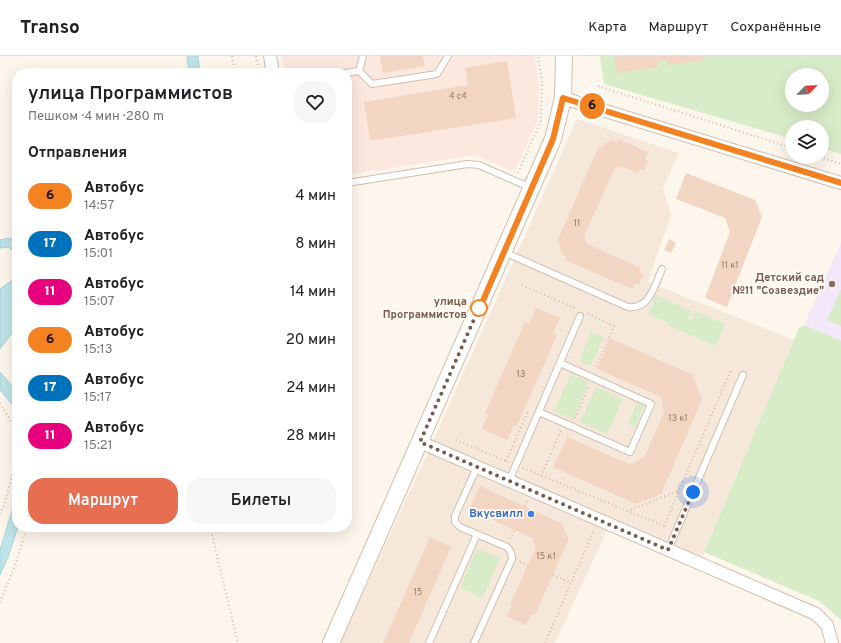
<!DOCTYPE html>
<html lang="ru">
<head>
<meta charset="utf-8">
<style>
	:root { --surface:#fff; --page:#f6f6f6; --text:#202124; --muted:#757577; --line:#e0e0e0; --accent:#e76f51 }
	body { margin:0; font-family:Overpass,sans-serif; background:var(--page); color:var(--text); height:100vh; display:flex; flex-direction:column; font-size:15px; white-space:nowrap }
	* { box-sizing:border-box; margin:0 }
	p { font-size:13px; color:var(--muted) }
	.icon { flex:none; width:22px; height:22px; fill:none; stroke:currentColor; stroke-width:2; stroke-linecap:round; stroke-linejoin:round }
	.map { position:relative; flex:1; overflow:hidden }
	.details { position:absolute; left:12px; top:12px; width:340px; height:464px; display:flex; flex-direction:column; background:var(--surface); border-radius:16px; box-shadow:0 4px 16px #0002 }
	.details>* { flex:none }
	.badge { padding:0 8px; border-radius:13px; font-size:14px; line-height:26px }
	.needle { width:26px; rotate:65deg }
	.buttons { position:absolute; left:785px; top:12px; display:grid; gap:8px }
	.buttons a { display:grid; place-items:center; width:44px; height:44px; border-radius:50%; background:var(--surface); box-shadow:0 4px 16px #0002; font-size:20px }
	.you { position:absolute; width:20px; height:20px; margin:-10px; border:3px solid #fff; border-radius:50%; background:#1a73e8; box-shadow:0 0 0 6px #1a73e833 }
	.map>.badge { position:absolute; translate:-50% -50%; box-shadow:0 0 0 2px #fff }
	h2 { padding:0 16px; font-size:15px; line-height:36px }
	.round { display:grid; place-items:center; flex:none; width:42px; height:42px; border-radius:16px; background:var(--page) }
	.headline { display:flex; align-items:center; justify-content:space-between; height:68px; padding:0 16px }
	h1 { font-size:19px; font-weight:600; line-height:30px }
	.cta { display:flex; gap:8px; margin-top:auto; padding:8px 16px }
	.cta a { flex:1; height:46px; border-radius:16px; background:var(--accent); color:#fff; font-size:16px; font-weight:600; line-height:46px; text-align:center }
	.cta a+a { background:var(--page); color:var(--text) }
	ul { padding:0; list-style:none }
	li { display:flex; align-items:center; gap:12px; height:48px; padding:0 16px }
	li div { flex:1 }
	li b { display:block; font-size:15px }
	li em { font-style:normal }
	li .badge { min-width:44px; font-weight:700; text-align:center }
	header { display:flex; align-items:center; gap:24px; box-sizing:border-box; height:56px; padding:0 20px; background:var(--surface); border-bottom:1px solid var(--line) }
	header strong { font-size:19px }
	nav { display:flex; gap:22px; margin-inline-start:auto; font-size:14px }
	.map>svg:first-child { display:block }
</style>
</head>
<body>
<header>
<strong>Transo</strong>
<nav><a>Карта</a><a>Маршрут</a><a>Сохранённые</a></nav>
</header>
<div class="map">
<svg width="841" height="587" viewBox="0 0 841 587">
	<rect width="100%" height="100%" fill="#fdf6ec"/>
	<path fill="#f5e8da" d="M577,63L679,97L663,132L671,159L648,226L794,284L704,496L698,509L609,470L555,587H340L429,394Z"/>
	<path fill="#fde8e0" d="M282,0H534L539,27L538,63L515,116L475,99L347,119V17H285Z"/>
	<path fill="#f3e8fa" d="M841,187V285L804,269Z"/>
	<path fill="#d8ecc9" fill-rule="evenodd" d="M600,0H841V98L822,92V71H792V83L604,28ZM792,19H822V49H792Z
		M841,233V270L827,264Z
		M656,239L692,255L688,262L691,264L695,255L725,268L716,290L667,269L668,267L648,258Z
		M804,269L841,285V564L819,545L704,496L799,272Z
		M591,276L604,281L591,310L579,305Z
		M571,318L589,326L573,364L554,355Z
		M596,331L623,343L607,378L580,366Z
		M637,347L644,350L635,371L628,368Z
		M477,492L500,502L483,542L460,532Z"/>
	<path fill="#bfe3e8" stroke="#a5d3da" d="M187,0H198L200,17H189Z
		M9,182L17,185V198L8,191L0,192V184Z
		M17,221V270L0,293V233Z
		M0,316L17,336V354L0,334Z
		M17,439L18,471L8,501L0,519V494Z"/>
	<path fill="#f3d5c3" d="M380,0H423L425,10L383,17Z
		M614,0H704V4L667,9V4L657,6L658,11L617,17Z
		M507,5L516,62L370,85L364,46L468,29L465,12Z
		M618,83L648,96L645,103L648,105L644,115L640,113L638,117L621,110L614,113L584,181L587,188L641,212L639,217L643,219L639,228L635,227L632,233L565,204L566,201L563,199L559,189L560,186L557,185L599,90L602,92L604,88L613,84L617,86Z
		M686,117L755,144L762,161L727,251L705,242L730,176L725,162L676,143Z
		M669,183L676,187L671,197L664,194Z
		M536,252L560,262L553,277L557,279L517,370L514,369L507,384L482,373L488,359L485,357L525,266L529,268Z
		M610,282L693,319L702,344L661,438L636,448L553,411L567,381L631,409L645,400L664,356L661,341L597,313Z
		M480,430L561,467L569,483L535,559L531,558L526,569L507,561L512,549L510,548L536,491L532,482L469,453Z
		M430,481L451,491L429,541L409,587H383Z"/>
	<g fill="none" stroke-linecap="round" stroke-linejoin="round">
		<defs>
			<path id="service" d="M359,15L372,28L437,18L448,0
				M345,17L359,15L363,0
				M347,127L468,108L479,109L531,132
				M504,196L628,251C650,254 655,228 662,213
				M539,356L630,396L651,348L560,307
				M509,425L580,260
				M668,494L743,319
				M429,587L477,478
				M474,587L512,503L511,496L507,491L460,471L455,466V460L477,411"/>
			<path id="minor" d="M270,0L273,17
				M563,42L841,127
				M420,386L816,558L827,569L832,587"/>
			<path id="tertiary" d="M331,587L553,83L563,42L564,0"/>
		</defs>
		<use href="#service" stroke="#d1beb0" stroke-width="8"/>
		<use href="#minor" stroke="#d1beb0" stroke-width="14"/>
		<use href="#tertiary" stroke="#d1beb0" stroke-width="18"/>
		<path stroke="#d9b8a5" stroke-width="2" stroke-dasharray="1 3" stroke-linecap="butt" d="M232,0L235,17
			M256,0L259,17
			M598,30L792,92
			M820,101L841,108
			M518,117L541,65L542,25L538,0
			M522,229L577,253
			M588,258L614,270L595,313
			M17,313L15,315L17,318
			M0,347L17,376
			M575,362L589,330
			M456,384L508,406
			M506,405L528,355
			M523,412L664,470L731,314
			M541,420L561,375
			M525,450L528,444
			M627,455L678,435
			M0,458L4,449L17,402
			M210,471L238,587
			M510,483L515,474
			M520,506L528,509
			M553,519L571,527
			M0,546L15,510L27,471
			M545,587L594,474"/>
		<use href="#service" stroke="#fff" stroke-width="6"/>
		<use href="#minor" stroke="#fff" stroke-width="12"/>
		<use href="#tertiary" stroke="#fff" stroke-width="16"/>
	</g>
	<g fill="none" stroke-linecap="round" stroke-linejoin="round">
		<defs>
			<path id="line" d="M478,256L553,83L563,42L841,127"/>
		</defs>
		<use href="#line" stroke="#fff" stroke-width="9"/>
		<use href="#line" stroke="#f58220" stroke-width="6"/>
		<path stroke="#7a5c4d" stroke-width="4" stroke-dasharray="0 7.2" d="M479,252L420,386L668,494L693,436"/>
	</g>
	<circle fill="#8d6e63" stroke="#fffaf3" stroke-width="1.5" cx="832" cy="228" r="4"/>
	<circle fill="#fff" stroke="#f58220" stroke-width="2" cx="479" cy="252" r="8"/>
	<circle fill="#3f7fe0" stroke="#fffaf3" stroke-width="1.5" cx="531" cy="458" r="4"/>
	<g text-anchor="middle" dominant-baseline="central" stroke-width="3.5" stroke-linejoin="round" paint-order="stroke">
		<g font-size="9" fill="#987a6a">
			<text x="458" y="40">4 с4</text>
			<text x="577" y="167">11</text>
			<text x="730" y="209">11 к1</text>
			<text x="521" y="318">13</text>
			<text x="678" y="362">13 к1</text>
			<text x="546" y="500">15 к1</text>
			<text x="418" y="536">15</text>
		</g>
		<g font-size="11" font-weight="bold" fill="#785e54" stroke="#fffaf3" text-anchor="end">
			<text x="824" y="222">Детский сад<tspan x="824" dy="13">№11 "Созвездие"</tspan></text>
		</g>
		<g font-size="11" font-weight="bold" fill="#7a5c4d" stroke="#fffaf3" text-anchor="end">
			<text x="467" y="246">улица<tspan x="467" dy="13">Программистов</tspan></text>
		</g>
		<g font-size="11" font-weight="bold" fill="#366cbe" stroke="#fffaf3" text-anchor="end">
			<text x="523" y="458">Вкусвилл</text>
		</g>
	</g>
</svg>
<div class="buttons">
<a><svg class="needle" viewBox="-14 -14 28 28"><path d="M0-13l5 13h-10z" fill="#e53935"/><path d="M0 13l5-13h-10z" fill="#757577"/></svg></a>
<a><svg class="icon" aria-label="layers" viewBox="0 0 24 24"><path d="M12 4l9 5-9 5-9-5zM3 14l9 5 9-5"/></svg></a>
</div>
<div class="you" style="left:693px;top:436px"></div>
<b class="badge" style="left:592px;top:50px;background:#f58220;color:#111">6</b>
<section class="details">
<div class="headline"><div><h1>улица Программистов</h1><p>Пешком · 4 мин · 280 m</p></div><a class="round"><svg class="icon" aria-label="heart" viewBox="0 0 24 24"><path d="M12 20l-8-8c-3-5 5-10 8-4 3-6 11-1 8 4z"/></svg></a></div>
<h2>Отправления</h2>
<ul>
<li><span class="badge" style="background:#f58220;color:#111">6</span><div><b>Автобус</b><p>14:57</p></div><em>4 мин</em></li>
<li><span class="badge" style="background:#0072bc;color:#fff">17</span><div><b>Автобус</b><p>15:01</p></div><em>8 мин</em></li>
<li><span class="badge" style="background:#e6007e;color:#fff">11</span><div><b>Автобус</b><p>15:07</p></div><em>14 мин</em></li>
<li><span class="badge" style="background:#f58220;color:#111">6</span><div><b>Автобус</b><p>15:13</p></div><em>20 мин</em></li>
<li><span class="badge" style="background:#0072bc;color:#fff">17</span><div><b>Автобус</b><p>15:17</p></div><em>24 мин</em></li>
<li><span class="badge" style="background:#e6007e;color:#fff">11</span><div><b>Автобус</b><p>15:21</p></div><em>28 мин</em></li>
</ul>
<div class="cta"><a>Маршрут</a><a>Билеты</a></div>
</section>
</div>
</body>
</html>
